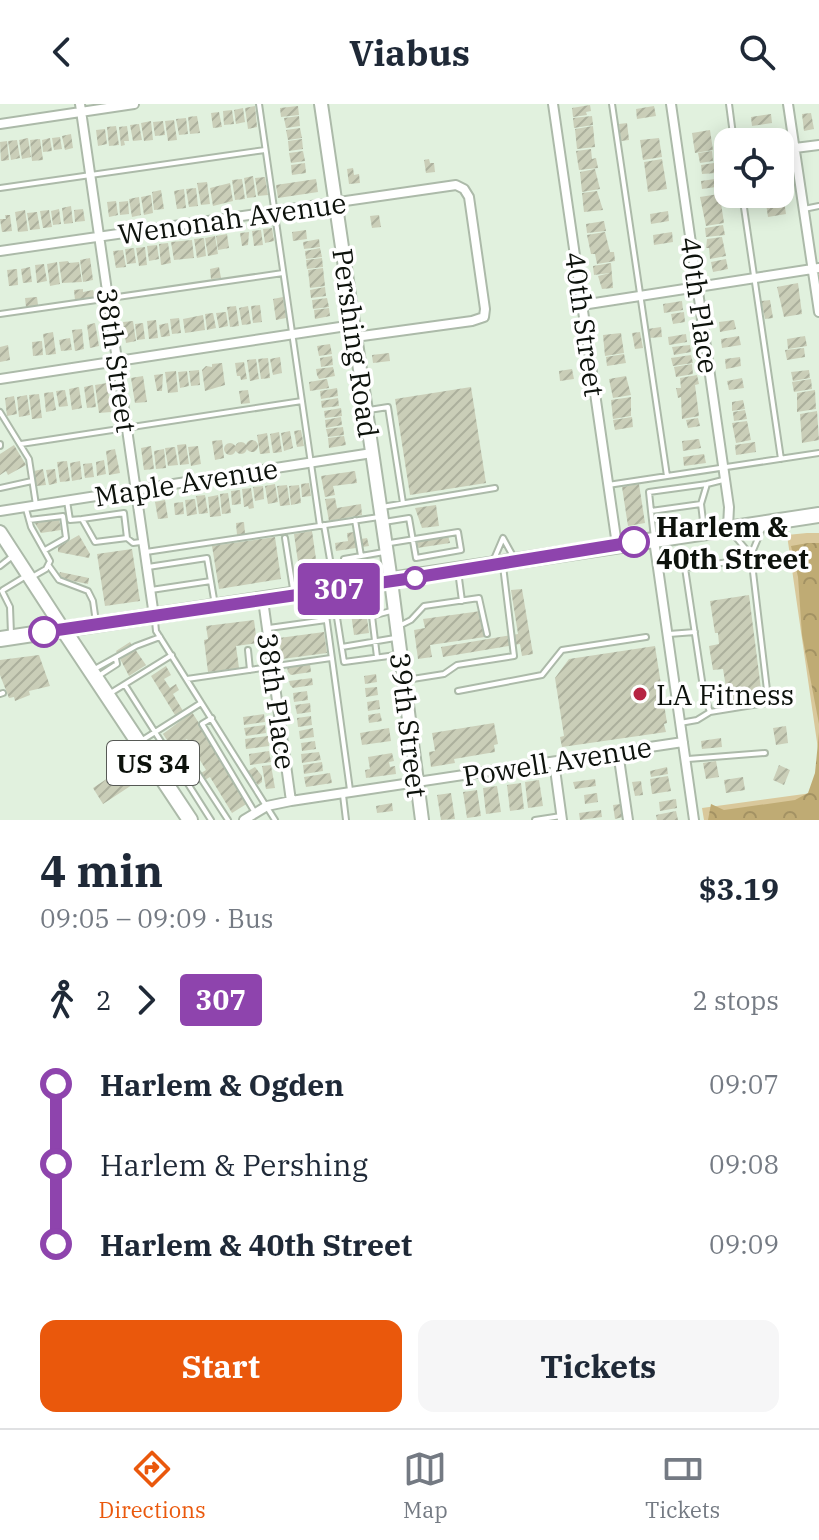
<!DOCTYPE html>
<html lang="en">
<head>
<meta charset="utf-8">
<style>
	:root { --surface:#fff; --page:#f6f6f7; --text:#1f2937; --muted:#747a83; --line:#e0e1e3; --accent:#ea580c }
	body { margin:0; font-family:"IBM Plex Serif",serif; background:var(--page); color:var(--text); height:100vh; display:flex; flex-direction:column; font-size:30px; white-space:nowrap }
	* { box-sizing:border-box; margin:0 }
	p { font-size:26px; color:var(--muted) }
	.icon { flex:none; width:44px; height:44px; fill:none; stroke:currentColor; stroke-width:2; stroke-linecap:round; stroke-linejoin:round }
	.map { position:relative; height:716px; overflow:hidden }
	.panel { display:flex; flex-direction:column; background:var(--surface); flex:1 }
	.panel>* { flex:none }
	.badge { padding:0 16px; border-radius:6px; font-size:28px; line-height:52px }
	.tools { position:absolute; left:714px; top:24px; display:grid; gap:16px }
	.tools a { display:grid; place-items:center; width:80px; height:80px; border-radius:16px; background:var(--surface); box-shadow:0 4px 20px #0003; font-size:40px }
	.map>.badge { position:absolute; translate:-50% -50%; box-shadow:0 0 0 4px #fff }
	.legs { display:flex; align-items:center; gap:12px; height:88px; padding:0 40px; font-size:26px }
	.legs p { margin-inline-start:auto }
	.head { display:flex; align-items:center; justify-content:space-between; height:136px; padding:0 40px }
	h1 { font-size:44px; font-weight:700; line-height:60px }
	.cta { display:flex; gap:16px; margin-top:auto; padding:16px 40px }
	.cta a { flex:1; height:92px; border-radius:16px; background:var(--accent); color:#fff; font-size:32px; font-weight:700; line-height:92px; text-align:center }
	.cta a+a { background:var(--page); color:var(--text) }
	ul { padding:0 40px; list-style:none }
	li { display:flex; align-items:center; gap:28px; height:80px; font-size:30px }
	li i { display:grid; place-items:center; width:12px; height:100%; margin:0 10px; background:currentColor }
	li i::after { content:''; width:20px; height:20px; margin:-10px; border:6px solid; border-radius:50%; background:var(--surface) }
	li p { margin-inline-start:auto }
	li:first-child i { background:linear-gradient(#0000 50%,currentColor 0) }
	li:last-child i { background:linear-gradient(currentColor 50%,#0000 0) }
	header { display:flex; justify-content:space-between; align-items:center; height:104px; padding:0 40px; background:var(--surface); font-size:36px; font-weight:700 }
	.tabs { display:flex; justify-content:space-around; align-items:center; height:112px; border-top:2px solid var(--line); background:var(--surface); font-size:22px; color:var(--muted) }
	.tabs a { display:grid; justify-items:center; gap:4px }
	.tabs .selected { color:var(--accent) }
	.map>svg:first-child { display:block }
</style>
</head>
<body>
<header><svg class="icon" aria-label="back" viewBox="0 0 24 24"><path d="M15 5l-7 7 7 7"/></svg>Viabus<svg class="icon" aria-label="search" viewBox="0 0 24 24"><circle cx="10" cy="10" r="6"/><path d="M15 15l6 6"/></svg></header>
<div class="map">
<svg width="819" height="716" viewBox="0 0 819 716">
	<defs>
		<pattern id="forest-crowns" width="20" height="18" patternUnits="userSpaceOnUse" patternTransform="scale(2)"><rect width="20" height="18" fill="#bfab74"/><path d="M2 6a3 3 0 1 1 6 0M12 15a3 3 0 1 1 6 0" fill="none" stroke="#a39263"/></pattern>
		<pattern id="building-hatch" width="6" height="6" patternUnits="userSpaceOnUse" patternTransform="scale(2)"><rect width="6" height="6" fill="#caceb8"/><path d="M-1 1l2-2M0 6l6-6M5 7l2-2" fill="none" stroke="#acb09d"/></pattern>
	</defs>
	<rect width="100%" height="100%" fill="#e1f1de"/>
	<path fill="#d9c89b" d="M807,429H819V652L787,431Z
		M819,688V716H704L702,704Z"/>
	<path fill="url(#forest-crowns)" d="M808,439H819V620L802,531L798,473L791,442Z
		M819,628V716H708L711,700L724,706L795,696L808,689L815,669Z"/>
	<path fill="url(#building-hatch)" d="M590,1L591,7L586,8L587,11L573,13L572,4Z
		M255,2L257,23L248,25L245,4Z
		M298,2L299,11L281,13L280,4Z
		M654,2L656,12L637,15L636,5Z
		M243,4L245,18L236,20L234,6Z
		M232,6L234,20L224,21L223,7Z
		M219,8L222,23L213,24L211,9Z
		M811,9L814,25L804,27L802,10Z
		M771,10L772,19L752,22L751,13Z
		M197,12L200,29L190,30L188,13Z
		M299,12L300,22L286,24L284,14Z
		M592,12L593,21L574,24L573,14Z
		M186,14L188,30L179,31L176,15Z
		M174,16L177,36L168,37L165,17Z
		M151,17L153,36L144,37L141,19Z
		M163,17L165,31L155,32L153,18Z
		M627,19L629,36L621,37L619,20Z
		M139,20L142,36L133,37L130,21Z
		M116,22L119,41L109,42L107,23Z
		M127,22L129,37H124L125,41L121,42L119,23Z
		M593,22L595,43L577,45L575,25Z
		M300,24L302,34L288,36L286,26Z
		M105,25L107,40L98,42L96,26Z
		M710,26L713,46L695,49L692,29Z
		M71,30L73,44L65,46L62,32Z
		M60,33L62,45L54,46L52,34Z
		M28,34L31,53L22,55L19,36Z
		M50,34L52,47L43,48L42,36Z
		M659,34L662,53L643,56L640,36Z
		M40,35L43,56L32,57L30,36Z
		M302,35L303,45L289,47L288,37Z
		M17,36L20,54L11,56L8,37Z
		M7,37L9,56L1,57L0,38Z
		M591,45L592,55L596,54L598,64L579,66L576,47Z
		M303,47L305,57L291,59L289,49Z
		M712,47L713,57L700,59L698,49Z
		M429,55L430,59H434L435,68L426,69L424,56Z
		M662,55L667,85L648,88L644,58Z
		M305,59L306,69L292,71L291,61Z
		M714,59L716,69L702,70L701,61Z
		M353,64L354,71L359,70L360,79L349,80L347,65Z
		M595,65L600,85L582,88L580,68Z
		M253,72L256,93L247,94L244,74Z
		M265,73L268,91L258,92L255,74Z
		M242,75L245,95L235,96L232,76Z
		M316,75L318,88L278,94L276,81Z
		M715,75L716,83L702,85L701,77Z
		M207,78L210,100L201,101L197,79Z
		M230,79L233,97L213,102L210,84Z
		M196,84L198,102L189,103L186,85Z
		M184,85L186,104L177,105L174,87Z
		M161,86L164,105L154,106L152,88Z
		M597,87L603,106L584,108L582,89Z
		M725,89L726,98L721,99L724,119L706,122L700,93Z
		M783,90L786,110L768,113L765,93Z
		M151,91L153,109L144,111L141,93Z
		M139,93L141,111L132,113L129,95Z
		M116,97L118,111L109,113L107,98Z
		M128,97L129,110L120,111L119,98Z
		M71,102L73,119L64,120L62,104Z
		M59,105L61,120L53,121L51,107Z
		M83,105L85,117L75,118L74,106Z
		M25,106L28,127L18,128L15,108Z
		M49,106L52,123L43,124L40,107Z
		M668,107L669,117L651,120L650,110Z
		M37,108L40,125L30,126L27,109Z
		M5,111H10L12,127L2,128L0,115H6Z
		M379,111L381,123L372,124L370,112Z
		M604,117L606,127L587,129L586,120Z
		M723,121L725,131L706,133L705,124Z
		M272,124L274,137L265,139L263,125Z
		M261,126L263,141L254,142L252,127Z
		M306,126L307,135L293,137L292,128Z
		M249,128L248,141L242,142L240,129Z
		M605,128L610,148H614L615,157L597,160L595,150H591L587,131Z
		M672,128L673,138L654,141L653,131Z
		M227,130L229,144L218,146L216,132Z
		M215,132L218,150L208,152L205,134Z
		M722,133L726,152L710,155L709,144H706L707,135Z
		M204,134L206,152L197,154L194,135Z
		M319,135L320,143L304,145L303,138Z
		M192,136L194,154L174,156L171,138Z
		M168,139L171,159L161,161L159,140Z
		M157,141L159,155L149,157L147,142Z
		M145,143L147,161L139,162L136,144Z
		M134,144L136,159L127,160L125,145Z
		M320,144L322,153L306,155L305,147Z
		M123,146L126,163L116,164L113,147Z
		M90,154L93,176L83,178L80,156Z
		M322,154L323,163L307,165L306,156Z
		M726,155L728,165L713,168L711,158Z
		M68,157L69,159L79,158L82,178L62,179L59,158Z
		M57,158L60,180L50,182L47,160Z
		M611,159L613,184L602,185L598,172L610,169L594,171L593,162Z
		M44,160L47,177L37,179L35,161Z
		M30,163L32,178L23,179L21,165Z
		M219,163L221,174L211,175L210,165Z
		M323,164L325,182L310,184L308,166Z
		M17,165L18,181L9,182L7,166Z
		M798,179L802,210L784,213L777,183Z
		M325,183L326,192L311,194L310,186Z
		M83,185V188L93,186L95,194L75,196L74,186Z
		M37,193L38,201L26,203L25,194Z
		M283,193L286,214L276,216L273,195Z
		M327,194L329,203L313,205L312,196Z
		M770,196L773,214L765,215L761,197Z
		M682,197L683,206L664,209L663,200Z
		M260,201L262,218L253,219L251,202Z
		M236,202L239,222L230,223L227,203Z
		M248,202L251,220L242,221L239,204Z
		M329,204L330,212L315,215L314,206Z
		M226,208L228,222L219,224L216,209Z
		M684,208L685,218L673,220L671,210Z
		M213,209L216,224L207,226L205,210Z
		M203,211L205,226L185,229L183,215Z
		M179,214L181,229L172,230L170,215Z
		M156,216L158,234L149,235L147,217Z
		M734,216L736,225L720,228L719,218Z
		M133,217L136,237L126,239L123,218Z
		M95,219L99,242L90,244L87,221Z
		M143,219L145,235L137,236L135,220Z
		M168,219L170,232L161,233L159,221Z
		M661,223L662,233L649,234L648,225Z
		M82,225L84,245L75,247L72,226Z
		M53,228L56,250L46,251L43,230Z
		M640,228L643,244L635,245L632,229Z
		M621,229L624,249L605,252L603,231Z
		M686,230L687,238L669,241L668,233Z
		M739,232L741,241L722,244L721,235Z
		M805,232L807,242L788,245L787,235Z
		M70,234L72,246L61,247L59,236Z
		M42,237L43,251L33,252L32,238Z
		M330,240L332,250L319,252L317,242Z
		M8,241L10,256L0,258V243Z
		M690,241L691,248L674,251L672,243Z
		M804,244L805,253L787,256L785,246Z
		M389,249L390,257L373,259L372,251Z
		M624,250L626,259L607,262L606,253Z
		M691,251L693,259L673,262L671,254Z
		M332,252L333,261L321,263L320,254Z
		M280,253L282,269L273,271L270,255Z
		M740,253L741,262L726,265L725,255Z
		M268,254L270,274L261,275L258,255Z
		M256,255L259,275L250,277L247,256Z
		M244,258L247,275L241,276L240,272H237L235,259Z
		M222,259L225,281L205,287L202,266L206,262L212,263V260Z
		M692,260L693,270L676,273L674,263Z
		M333,263L335,272L319,275L317,271L316,265Z
		M572,265L574,275L560,277L559,267Z
		M199,266L200,281L191,282L189,267Z
		M809,266L810,274L793,277L791,268Z
		M176,267L178,288L168,289L165,268Z
		M187,267L189,282L180,284L178,268Z
		M163,270L162,287H157L154,271Z
		M697,271L699,280L695,281L699,312L682,315L681,293L678,294L676,284H681L680,274Z
		M143,272L147,298L135,299L131,274Z
		M626,272L631,291L613,294L609,275Z
		M742,274L744,284L729,286L727,277Z
		M327,275L329,284L310,287L309,278Z
		M811,275L812,285L794,288L792,278Z
		M107,279L111,308L99,309L95,281Z
		M93,281L96,303L87,304L84,283Z
		M79,283L82,304L72,306L69,285Z
		M471,283L486,379L410,391L395,295Z
		M337,284L338,292L321,295L320,287Z
		M65,286L68,302L59,303L56,287Z
		M248,286L250,299L241,300L239,287Z
		M815,286L816,305L797,308V289Z
		M53,288L56,306L46,308L44,289Z
		M39,290L42,314L32,315L29,291Z
		M27,291L30,311L19,313L17,293Z
		M14,292L17,310L7,312L5,294Z
		M631,293V312L613,315L611,296Z
		M338,294L339,302L322,304L321,297Z
		M743,296L745,305L732,307V298Z
		M341,304L342,312L325,314L324,307Z
		M745,306L747,315L734,317L733,308Z
		M817,307L819,336L802,339L800,310Z
		M341,313L342,321L326,324L325,316Z
		M632,313L633,323L615,326L613,316Z
		M698,314L700,322L688,324L686,316Z
		M747,317L751,336L736,339L732,319Z
		M343,323L344,331L328,333L326,325Z
		M301,326L304,342L297,343L294,327Z
		M290,327L293,344L284,347L281,329Z
		M279,328L282,348L273,349L270,330Z
		M267,329L270,349L260,350L257,331Z
		M344,332L346,341L329,344L328,334Z
		M699,335L701,344L683,347L682,337Z
		M222,336L224,354L215,356L212,337Z
		M246 342a6 6 0 1 1 12 0a6 6 0 1 1-12 0Z
		M755,338L756,348L736,351L735,341Z
		M235 344a6 6 0 1 1 12 0a6 6 0 1 1-12 0Z
		M224 345a6 6 0 1 1 12 0a6 6 0 1 1-12 0Z
		M186,340L189,360L180,361L177,341Z
		M14,341L26,361L8,371L6,367L0,371V350Z
		M151,342L154,365L144,366L141,344Z
		M198,342L201,360L191,362L188,343Z
		M175,343L178,361L168,362L165,344Z
		M115,345L120,369L109,371L106,347Z
		M164,345L166,364L156,365L154,347Z
		M704,350L706,359L684,362L683,353Z
		M104,356L106,370L97,372L96,358Z
		M67,357L70,377L60,378L57,358Z
		M80,357L82,375L72,377L70,359Z
		M92,359L94,373L85,374L83,360Z
		M43,365L46,381L36,382L34,367Z
		M55,365L57,379L49,381L46,366Z
		M355,367L357,379L333,382L335,391L325,393L321,372Z
		M309,379L311,392L302,393L301,380Z
		M275,380L278,398L268,400L265,382Z
		M639,380L645,419L628,422L622,383Z
		M287,381L290,401L280,402L277,382Z
		M299,381L301,399L291,401L289,382Z
		M263,382L264,395L255,397L253,383Z
		M251,384L254,404L249,405L248,402L244,403L242,385Z
		M240,386L241,400L232,401L231,387Z
		M228,389L231,409L222,410L220,390Z
		M205,391L208,409L199,410L196,392Z
		M218,391L221,412L210,413L208,393Z
		M335,394L337,404L361,400L362,411L329,417L325,395Z
		M195,395L197,410L187,412L185,396Z
		M165,396L168,414L158,415L155,398Z
		M183,398L184,410L175,411L174,399Z
		M436,401L439,422L422,424L415,404Z
		M59,415L61,426L41,429L36,421L35,419Z
		M244,418L245,430L237,431L236,419Z
		M312,427L318,469L300,472L294,430Z
		M354,428L355,436L367,434L369,442L336,447L335,439L348,437L347,429Z
		M79,431L90,450L89,454L58,448V443Z
		M448,431L450,439L417,444L416,436Z
		M275,433L281,475L219,485L212,442Z
		M132,445L140,497L105,502L97,450Z
		M60,468L89,474L88,480L58,474Z
		M522,485L533,550L522,552L520,540L443,553L441,543L518,530L511,486Z
		M749,491L762,593L720,600L718,584L726,583L723,565L713,566L709,542L719,540L718,529H715L710,497Z
		M365,500L369,529L354,531L350,502Z
		M481,507L485,533L430,541L432,553L418,555L414,526L425,524L423,515Z
		M254,516L257,539L236,542L239,564L208,568L204,536L208,535L206,522Z
		M324,528L327,549L282,555L279,534Z
		M130,538L146,561L129,572L116,547Z
		M655,542L667,619L664,620L666,628L562,643L560,633L564,632L555,574L569,555Z
		M39,551L50,582L29,587L30,591L15,597L14,593L9,594L0,571V556Z
		M310,560L311,568L291,571L288,568L287,563Z
		M166,562L171,571L164,575L170,584L176,580L179,586L173,590L183,607L175,611L151,572Z
		M376,570L377,578L365,580L364,572Z
		M312,574L313,581L293,584L290,581L289,577Z
		M377,583L378,591L366,593L365,584Z
		M307,587L308,596L294,598L293,589Z
		M379,596L380,605L368,607L367,598Z
		M310,599L311,608L297,610L295,601Z
		M192,608L248,699L232,709L210,673L200,679L196,672L206,666L187,635L172,644L163,630Z
		M380,609L382,617L369,619L368,611Z
		M264,610L265,618L244,621L243,613Z
		M311,612L312,621L298,623L297,614Z
		M494,619L498,640L494,641L495,648L454,655L455,659L431,663L429,648L435,647L432,629Z
		M265,621L266,629L246,632L244,624Z
		M786,622L788,639L776,641L773,624Z
		M313,624L314,633L300,635L299,627Z
		M389,624L391,637L362,641L360,629Z
		M268,632L269,642L246,645L245,635Z
		M721,634L722,643L702,645L701,637Z
		M315,637L316,645L302,647L301,639Z
		M269,647L271,658L250,661L249,650Z
		M319,648L321,656L302,659L301,650Z
		M392,649L394,657L389,658L390,663L395,662L396,670L366,674L365,666L370,665L368,653Z
		M716,657L719,673L706,675L703,659Z
		M322,658L323,667L304,670L303,661Z
		M271,661L275,684L266,685L262,662Z
		M779,661L790,666L784,681L773,676Z
		M255,663L262,672V678L258,681L248,667Z
		M667,663L668,670L651,673L650,667Z
		M125,664L135,679L103,700L93,684L108,674L109,677Z
		M330,669L332,679L306,683L304,673Z
		M668,672L671,687L652,690L650,675Z
		M743,673L745,686L726,689L724,676Z
		M595,675L596,682L575,685L573,678Z
		M539,676L543,702L528,704L525,678Z
		M641,677L643,691L635,692L632,678Z
		M521,679L524,705L510,707L507,681Z
		M497,682L501,708L486,710L483,684Z
		M477,686L481,712L467,714L463,688Z
		M451,689L455,715L441,716L437,691Z
		M597,689L598,698L585,700L584,691Z
		M676,695L677,704L660,707L659,698Z
		M392,699L393,707L377,709L376,702Z
		M621,700L623,713L615,715L613,701Z
		M601,706L602,713L580,716L579,709Z
		M676,707L678,716H657L656,711Z"/>
	<g fill="none" stroke-linecap="round" stroke-linejoin="round">
		<defs>
			<path id="service" d="M259,0L320,422
				M612,0L667,372
				M729,0L734,38
				M0,84L265,46
				M742,90L781,355
				M804,105L819,102
				M0,210L283,169
				M369,306L388,303L403,399
				M0,308L29,355L36,401
				M0,340V342
				M21,340L302,297
				M608,381L819,349
				M0,384L32,377
				M67,397L70,416L82,415L95,438L127,434L133,439L141,438
				M382,403L495,384
				M26,405L31,423L50,457L46,465L32,473
				M651,407L649,388L707,380
				M82,415L124,409L127,434
				M29,416L63,412L66,434L45,446
				M355,416L361,452
				M384,418L409,414L416,454L461,446L458,428L390,439
				M324,421L334,479
				M704,425L701,400L707,380L723,376
				M732,429L751,451
				M285,434L293,485
				M654,434L651,407L701,400
				M146,448L379,413
				M494,455L503,434L513,452
				M0,462L14,451
				M49,462L59,476L88,487L93,497L96,518
				M148,463L207,454L215,501
				M458,467L462,497
				M348,478L344,455L384,448
				M3,486L26,472
				M151,486L211,477
				M2,487L10,503L11,530
				M333,488L344,558L396,551
				M323,489L350,686
				M155,517L156,527L275,716
				M399,522L411,516L424,502L479,494L487,530
				M269,524L326,516
				M669,530L695,528
				M342,543L395,534
				M248,546L250,566
				M377,553L372,512L391,507
				M93,566L136,542L160,533
				M100,571L117,560L116,555
				M187,575L331,554
				M406,576L444,570L457,561L514,552L503,462
				M125,581L211,716
				M458,587L542,571L562,546L646,533
				M0,590L3,589
				M109,590L172,551
				M710,608L704,590L685,464L751,455
				M212,614L202,620L254,707
				M680,619L697,616L710,608L766,599L767,586L751,451L762,425
				M141,637L201,599
				M169,651L183,647L228,716
				M688,655L765,649
				M343,691L346,716
				M535,716L561,712"/>
			<path id="minor" d="M80,0L154,512
				M553,0L617,441
				M671,0L729,403L728,424
				M788,0L819,208
				M0,20L134,0
				M795,44L819,41
				M0,147L456,81L464,85L469,93L485,205L484,213L472,217L355,233
				M582,201L819,164
				M0,275L353,221
				M0,407L372,349
				M654,436L694,716
				M263,496L291,697
				M618,648L628,716
				M554,658L562,716
				M244,716L267,702L291,697L683,638"/>
			<path id="secondary" d="M321,0L391,477L422,716
				M0,428L63,525"/>
			<path id="primary" d="M63,525L190,716
				M0,535L819,411"/>
		</defs>
		<use href="#service" stroke="#acbaa9" stroke-width="8"/>
		<use href="#minor" stroke="#acbaa9" stroke-width="12"/>
		<use href="#secondary" stroke="#acbaa9" stroke-width="16"/>
		<use href="#primary" stroke="#acbaa9" stroke-width="18"/>
		<use href="#service" stroke="#fff" stroke-width="4"/>
		<use href="#minor" stroke="#fff" stroke-width="8"/>
		<use href="#secondary" stroke="#fff" stroke-width="12"/>
		<use href="#primary" stroke="#fff" stroke-width="14"/>
	</g>
	<g fill="none" stroke-linecap="round" stroke-linejoin="round">
		<defs>
			<path id="line-1" d="M44,528L406,475L634,438"/>
		</defs>
		<use href="#line-1" stroke="#fff" stroke-width="18"/>
		<use href="#line-1" stroke="#8e44ad" stroke-width="12"/>
	</g>
	<g fill="#fff" stroke="#8e44ad" stroke-width="4">
		<circle cx="634" cy="438" r="14"/>
		<circle cx="415" cy="474" r="10"/>
		<circle cx="44" cy="528" r="14"/>
	</g>
	<circle fill="#b62442" stroke="#fff" stroke-width="3" cx="640" cy="590" r="8"/>
	<g text-anchor="middle" dominant-baseline="central" stroke-width="7" stroke-linejoin="round" paint-order="stroke">
		<rect fill="#fff" stroke="#565955" stroke-width="2" x="107" y="637" width="92" height="44" rx="6"/>
		<g font-size="26" font-weight="bold" fill="#0d120c">
			<text x="153" y="659">US 34</text>
		</g>
		<g font-size="28" fill="#0d120c" stroke="#fff">
			<text transform="translate(232 114) rotate(-8)">Wenonah Avenue</text>
			<text transform="translate(700 201) rotate(82)">40th Place</text>
			<text transform="translate(585 220) rotate(82)">40th Street</text>
			<text transform="translate(356 239) rotate(82)">Pershing Road</text>
			<text transform="translate(117 256) rotate(82)">38th Street</text>
			<text transform="translate(186 378) rotate(-9)">Maple Avenue</text>
			<text transform="translate(277 597) rotate(82)">38th Place</text>
			<text transform="translate(409 621) rotate(83)">39th Street</text>
			<text transform="translate(557 657) rotate(-9)">Powell Avenue</text>
		</g>
		<g font-size="28" font-weight="bold" fill="#0d120c" stroke="#fff" text-anchor="start">
			<text x="656" y="422">Harlem &amp;<tspan x="656" dy="32">40th Street</tspan></text>
		</g>
		<g font-size="28" fill="#0d120c" stroke="#fff" text-anchor="start">
			<text x="656" y="590">LA Fitness</text>
		</g>
	</g>
</svg>
<div class="tools">
<a><svg class="icon" aria-label="locate" viewBox="0 0 24 24"><circle cx="12" cy="12" r="6"/><path d="M12 2v4M12 18v4M2 12h4M18 12h4"/></svg></a>
</div>
<b class="badge" style="left:339px;top:485px;background:#8e44ad;color:#fff">307</b>
</div>
<section class="panel">
<div class="head"><div><h1>4 min</h1><p>09:05 – 09:09 · Bus</p></div><b>$3.19</b></div>
<div class="legs"><svg class="icon" aria-label="walk" viewBox="0 0 24 24"><circle cx="13" cy="4" r="2"/><path d="M13 8l-2 6 4 7M11 14l-3 7M7 12l3-4h3l4 4"/></svg>2<svg class="icon" aria-label="forward" viewBox="0 0 24 24"><path d="M9 5l7 7-7 7"/></svg><b class="badge" style="background:#8e44ad;color:#fff">307</b><p>2 stops</p></div>
<ul>
<li><i style="color:#8e44ad"></i><b>Harlem &amp; Ogden</b><p>09:07</p></li>
<li><i style="color:#8e44ad"></i><span>Harlem &amp; Pershing</span><p>09:08</p></li>
<li><i style="color:#8e44ad"></i><b>Harlem &amp; 40th Street</b><p>09:09</p></li>
</ul>
<div class="cta"><a>Start</a><a>Tickets</a></div>
</section>
<nav class="tabs">
<a class="selected"><svg class="icon" aria-label="directions" viewBox="0 0 24 24"><path d="M12 3l9 9-9 9-9-9zM9 14v-3h6M13 9l2 2-2 2"/></svg>Directions</a>
<a><svg class="icon" aria-label="map" viewBox="0 0 24 24"><path d="M3 6l6-2 6 2 6-2v14l-6 2-6-2-6 2zM9 4v14M15 6v14"/></svg>Map</a>
<a><svg class="icon" aria-label="tickets" viewBox="0 0 24 24"><path d="M3 7h18v10H3zM15 7v10"/></svg>Tickets</a>
</nav>
</body>
</html>
